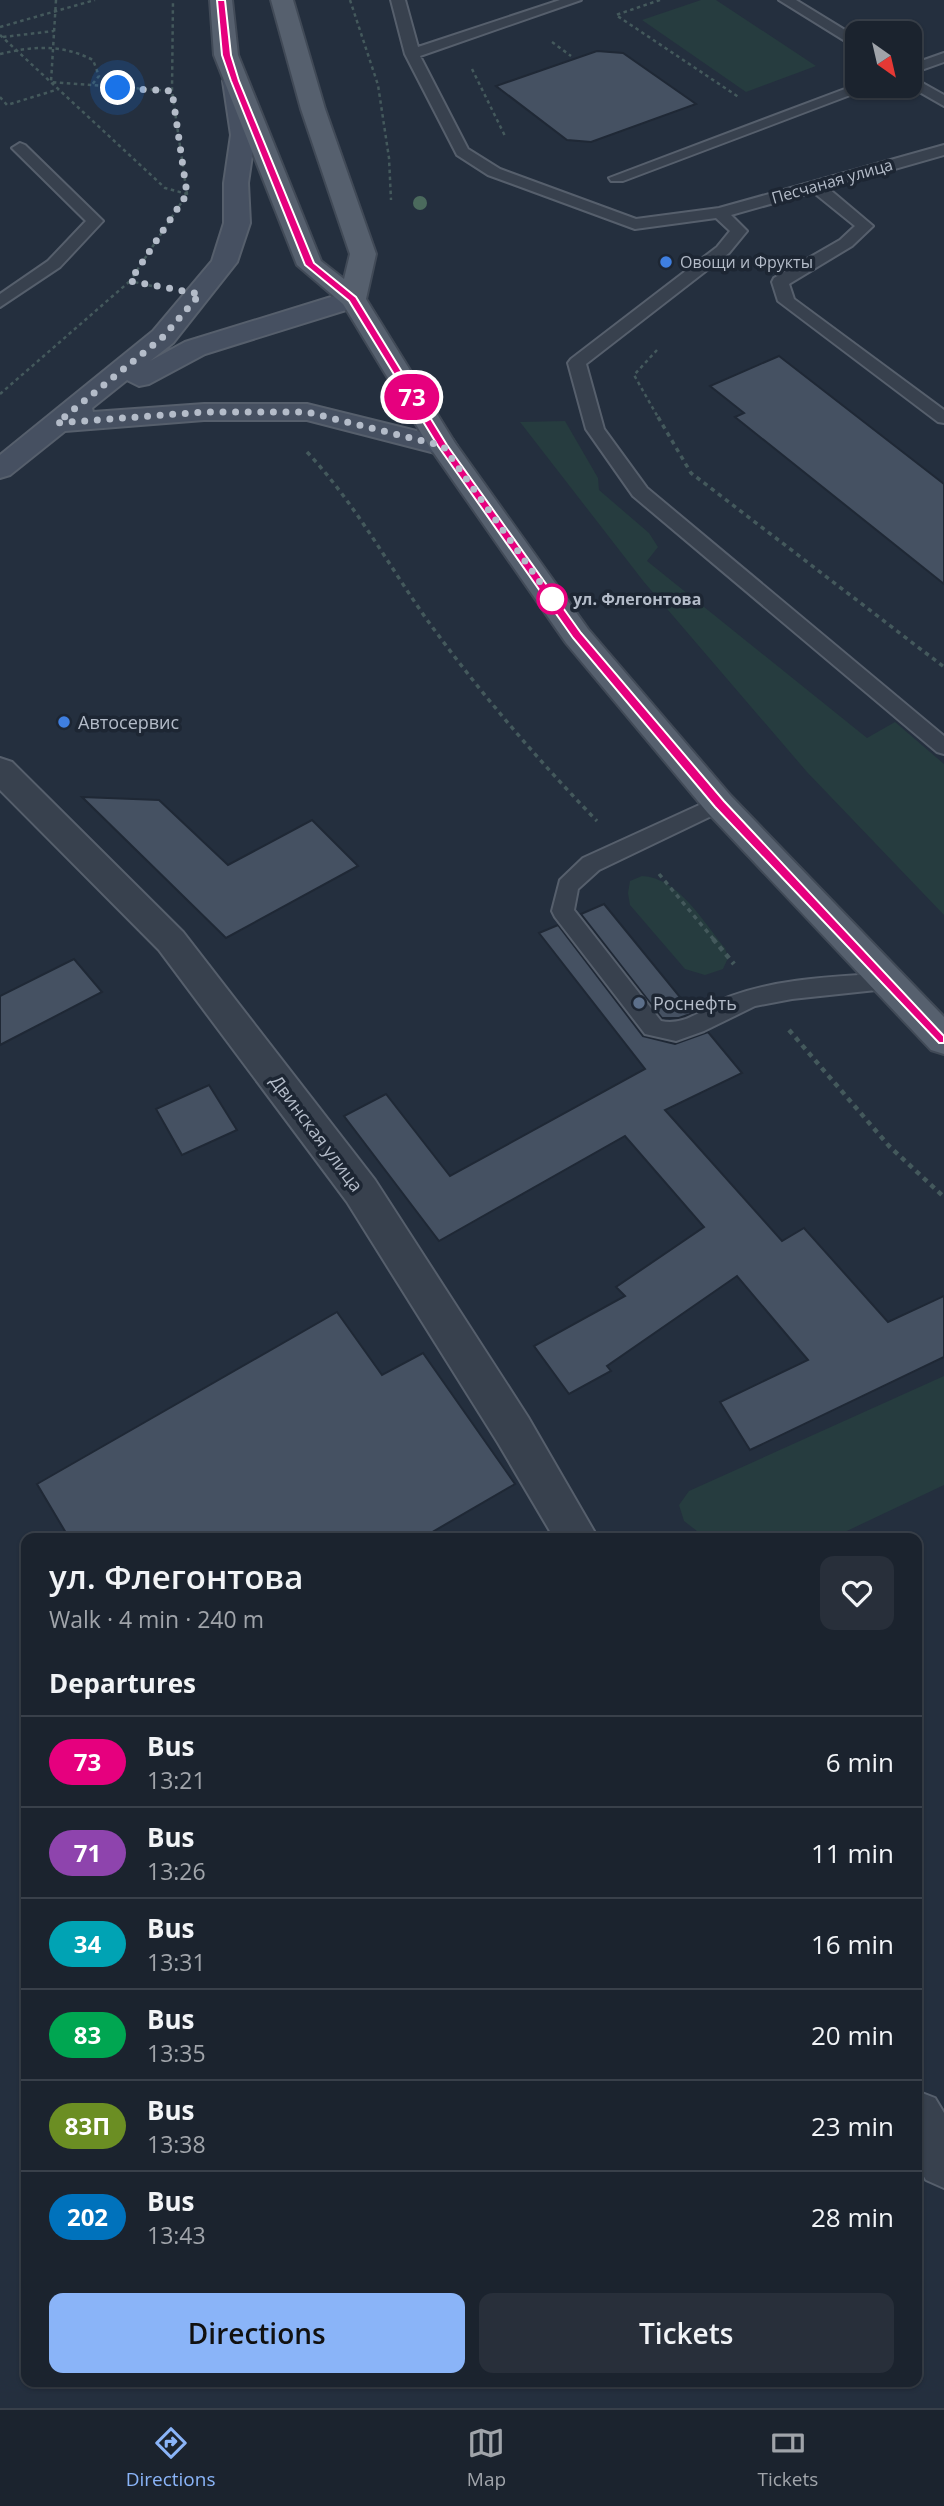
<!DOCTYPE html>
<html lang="en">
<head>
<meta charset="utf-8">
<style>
	:root { --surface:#1b232e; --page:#282f3a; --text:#f1f3f6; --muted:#a0a4aa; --line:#39404a; --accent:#8ab4f8 }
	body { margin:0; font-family:"Open Sans",sans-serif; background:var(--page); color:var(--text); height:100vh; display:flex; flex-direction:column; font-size:26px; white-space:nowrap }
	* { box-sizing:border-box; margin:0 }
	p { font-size:23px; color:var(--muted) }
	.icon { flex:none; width:38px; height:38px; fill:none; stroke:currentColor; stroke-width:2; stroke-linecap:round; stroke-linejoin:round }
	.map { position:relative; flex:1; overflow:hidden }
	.side { position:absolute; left:21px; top:1533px; width:901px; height:854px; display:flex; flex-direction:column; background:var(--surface); border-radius:14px; box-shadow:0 2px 5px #0004,0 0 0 2px var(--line) }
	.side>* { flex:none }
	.badge { padding:0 14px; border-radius:23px; font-size:24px; line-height:46px }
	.needle { width:46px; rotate:146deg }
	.controls { position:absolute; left:845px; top:21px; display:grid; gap:14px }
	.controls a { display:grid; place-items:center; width:77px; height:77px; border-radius:14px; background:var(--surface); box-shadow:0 2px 5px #0004,0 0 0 2px var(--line); font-size:35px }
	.you { position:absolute; width:35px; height:35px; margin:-18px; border:5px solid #fff; border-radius:50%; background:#1a73e8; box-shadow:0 0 0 10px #1a73e833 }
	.map>.badge { position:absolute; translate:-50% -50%; box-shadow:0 0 0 4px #fff }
	h2 { padding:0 28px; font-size:26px; line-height:63px }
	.round { display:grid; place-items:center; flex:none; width:74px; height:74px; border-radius:14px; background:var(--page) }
	.overview { display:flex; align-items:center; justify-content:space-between; height:119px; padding:0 28px }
	h1 { font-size:33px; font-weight:600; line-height:52px }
	.primary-button { display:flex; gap:14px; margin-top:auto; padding:14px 28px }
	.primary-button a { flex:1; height:80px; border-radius:14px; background:var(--accent); color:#111; font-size:28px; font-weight:600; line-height:80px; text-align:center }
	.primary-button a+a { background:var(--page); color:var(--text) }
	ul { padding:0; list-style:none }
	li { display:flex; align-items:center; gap:21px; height:91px; padding:0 28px; border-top:2px solid var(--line) }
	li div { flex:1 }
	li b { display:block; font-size:26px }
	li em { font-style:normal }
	li .badge { min-width:77px; font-weight:700; text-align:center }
	.dock { display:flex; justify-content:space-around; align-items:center; height:98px; border-top:2px solid var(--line); background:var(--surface); font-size:19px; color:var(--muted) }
	.dock a { display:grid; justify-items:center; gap:4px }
	.dock .current { color:var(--accent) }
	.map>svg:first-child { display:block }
</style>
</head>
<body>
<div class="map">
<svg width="944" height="2408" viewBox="0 0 944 2408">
	<rect width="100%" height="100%" fill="#242f3e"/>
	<path fill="#263c3f" d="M701,0H716L816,66L746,92L642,20Z
		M565,421L598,478L599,490L649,533L658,547L647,561L867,738L895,722L944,764V915L807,772L644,582L520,422Z
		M642,876C679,878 703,922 725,948L728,958L723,969L705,975L685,969L630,905L628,893L630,881Z
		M944,1376V1485L832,1538H706L684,1521L679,1505L689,1491Z"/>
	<path fill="#455162" stroke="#1f2835" stroke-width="2" d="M597,51L623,53L696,104L591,142L567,140L496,86Z
		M779,356L944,484V584L735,417L744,413L710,386Z
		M82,797L159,800L228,865L312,820L358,866L226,938Z
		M604,904L693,1013L679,1018H662L581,914Z
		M558,925L643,1036L675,1044L708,1032L742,1073L665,1110L782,1241L804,1228L888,1322L944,1296V1357L750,1450L720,1402L808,1360L737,1276L607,1366L611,1371L569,1394L534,1346L625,1296L616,1287L704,1227L625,1136L439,1241L344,1116L386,1094L450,1176L645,1069L539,933Z
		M74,959L102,992L0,1045V996Z
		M209,1085L237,1130L182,1155L156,1109Z
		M337,1312L382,1375L423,1353L515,1484L422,1538H69L37,1484Z"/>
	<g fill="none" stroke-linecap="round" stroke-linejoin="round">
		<defs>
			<path id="lane" d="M391,0H405L418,47L560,0H581L420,56L468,149L500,169L636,219L719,208L944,145V155L828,188L873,226L852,246L789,284L794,299L944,410V423L938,422L778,301L772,282L774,278L840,240L855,226L813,192L731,215L747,231L729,253L586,364L604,429L647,488L944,736V754L937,752L633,496L586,429L568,363L571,359L717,247L730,231L716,218L635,229L488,175L457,155L405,54Z
				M779,0H796L858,38V49Z
				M944,53V62L910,74V65Z
				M910,76L944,95V106L909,86Z
				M858,84L874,86L623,181H611L609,178Z
				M20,143L25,145L103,221L60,267L0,307V294L48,261L86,221L15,151L12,148Z
				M719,796L726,799L730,804L726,809L599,870L578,889L574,910L661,1021C687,1027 707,1005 731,996C781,978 834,977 887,973L895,976L898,982L895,988L792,999L755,1006L704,1031L676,1041L645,1034L555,917L552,911L560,880L583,858Z"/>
			<path id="street" d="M0,758L12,762L183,932L375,1180L528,1417L598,1538H554L498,1443L347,1202L159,950L0,790Z
				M917,2091L935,2098L944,2113V2188L926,2180L917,2165Z"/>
			<path id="secondary" d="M235,74L243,76L247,81L255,135L248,183L250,223L237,262L173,343L150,361L185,342L344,293H362L366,299L362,305L205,354L149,384L139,386L127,380L92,408L93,412L204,404H307L453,440L457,446L453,452L443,455L307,420H204L65,431L10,475L0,478V455L153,331L212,261L224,223V183L231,135L223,81L227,76Z"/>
			<path id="primary" d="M210,0H232L238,55L321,261L344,279L350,254L301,109L271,0H293L325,109L376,254L366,299L455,443L588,629L731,796L944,1017V1054L931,1050L707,812L566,643L429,446L343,304L297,265L214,55Z"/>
		</defs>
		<use href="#lane" stroke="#565f6c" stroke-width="4"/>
		<use href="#street" stroke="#565f6c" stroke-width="4"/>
		<use href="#secondary" stroke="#565f6c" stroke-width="4"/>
		<use href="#primary" stroke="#414a57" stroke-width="4"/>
		<path stroke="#44595c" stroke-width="2.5" stroke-dasharray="3.5 3.5" stroke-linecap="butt" d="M56,0L51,82L172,91
			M350,0L378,85L389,158L391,200
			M660,0L616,15L740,98
			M880,22L897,33
			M0,27L95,0
			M0,35L165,188L187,194
			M3,37L54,31
			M552,42L571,56
			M0,54C33,46 62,44 93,60L99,76L91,86
			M472,69L505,136
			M0,97L7,105L59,89
			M152,286L130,281L187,194L172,91L173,0
			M657,350L634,375L659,419
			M0,394L130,281"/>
		<path stroke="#44595c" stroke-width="3.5" stroke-dasharray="4.5 4.5" stroke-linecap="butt" d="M658,417L691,473L944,667
			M307,452C354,502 386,561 425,617C477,689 535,757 597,821
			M659,874L715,941"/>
		<path stroke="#44595c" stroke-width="4.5" stroke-dasharray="5 5" stroke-linecap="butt" d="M713,939L734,964
			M789,1030L889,1146L944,1197"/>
		<use href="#lane" fill="#38414e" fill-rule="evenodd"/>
		<use href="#street" fill="#38414e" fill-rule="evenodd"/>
		<use href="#secondary" fill="#465061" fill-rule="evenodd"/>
		<use href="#primary" fill="#56606e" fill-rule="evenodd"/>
	</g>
	<circle fill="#4b6a5d" cx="420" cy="203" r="7"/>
	<path fill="#e6007e" stroke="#fff" stroke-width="2" d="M217,0H225L231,55L239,81L314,263L356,297L447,445L581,633L724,801L944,1036V1043H939L715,807L573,638L438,446L349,301L305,265L231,81L222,55Z"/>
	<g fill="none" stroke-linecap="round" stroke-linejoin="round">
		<path stroke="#b4bcc9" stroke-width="7" stroke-dasharray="0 12.6" d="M118,88L172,91L187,194L130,281L200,294L163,337L57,423L204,412H307L443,446L552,599"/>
	</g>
	<g fill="#3f7fe0" stroke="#1d2633" stroke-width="2.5">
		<circle cx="666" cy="262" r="7"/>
		<circle cx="64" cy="722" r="7"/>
	</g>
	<circle fill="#fff" stroke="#e6007e" stroke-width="3.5" cx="552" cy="599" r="14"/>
	<circle fill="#5c6f8a" stroke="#1d2633" stroke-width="2.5" cx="639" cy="1003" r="7"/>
	<g text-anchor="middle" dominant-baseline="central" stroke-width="7" stroke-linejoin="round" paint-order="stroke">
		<g font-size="16" fill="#b4bcc9" stroke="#1d2633">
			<text transform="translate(832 181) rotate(-16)">Песчаная улица</text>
		</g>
		<g font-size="16" fill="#b4bcc9" stroke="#1d2633" text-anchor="start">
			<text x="680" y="262">Овощи и Фрукты</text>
		</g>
		<g font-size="16" font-weight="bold" fill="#b4bcc9" stroke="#1d2633" text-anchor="start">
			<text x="573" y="599">ул. Флегонтова</text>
		</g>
		<g font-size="18" fill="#b4bcc9" stroke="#1d2633" text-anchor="start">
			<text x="78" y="722">Автосервис</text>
			<text x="653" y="1003">Роснефть</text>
		</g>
		<g font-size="18" fill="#b4bcc9" stroke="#1d2633">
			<text transform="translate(317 1133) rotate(53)">Двинская улица</text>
		</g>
	</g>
</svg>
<div class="controls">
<a><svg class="needle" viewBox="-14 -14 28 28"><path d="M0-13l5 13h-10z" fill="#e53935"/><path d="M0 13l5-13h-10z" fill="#a0a4aa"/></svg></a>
</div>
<div class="you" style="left:118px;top:88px"></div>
<b class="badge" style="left:412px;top:397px;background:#e6007e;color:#fff">73</b>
<section class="side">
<div class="overview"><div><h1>ул. Флегонтова</h1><p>Walk · 4 min · 240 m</p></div><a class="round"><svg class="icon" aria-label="heart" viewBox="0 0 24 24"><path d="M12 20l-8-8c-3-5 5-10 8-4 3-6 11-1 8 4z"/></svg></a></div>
<h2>Departures</h2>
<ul>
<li><span class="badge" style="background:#e6007e;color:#fff">73</span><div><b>Bus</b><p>13:21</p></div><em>6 min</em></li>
<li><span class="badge" style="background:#8e44ad;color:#fff">71</span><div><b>Bus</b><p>13:26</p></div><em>11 min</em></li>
<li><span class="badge" style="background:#00a3b4;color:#fff">34</span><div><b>Bus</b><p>13:31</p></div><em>16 min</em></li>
<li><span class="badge" style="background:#00a651;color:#fff">83</span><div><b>Bus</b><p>13:35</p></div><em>20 min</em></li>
<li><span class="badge" style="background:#6b8e23;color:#fff">83П</span><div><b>Bus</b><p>13:38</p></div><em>23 min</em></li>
<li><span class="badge" style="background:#0072bc;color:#fff">202</span><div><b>Bus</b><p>13:43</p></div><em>28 min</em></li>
</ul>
<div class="primary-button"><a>Directions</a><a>Tickets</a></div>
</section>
</div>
<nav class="dock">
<a class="current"><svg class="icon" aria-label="directions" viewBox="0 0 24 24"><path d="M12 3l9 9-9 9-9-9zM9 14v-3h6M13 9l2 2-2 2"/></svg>Directions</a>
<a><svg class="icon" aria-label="map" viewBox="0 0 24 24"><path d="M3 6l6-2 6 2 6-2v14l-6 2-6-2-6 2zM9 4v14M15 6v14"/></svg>Map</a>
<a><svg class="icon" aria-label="tickets" viewBox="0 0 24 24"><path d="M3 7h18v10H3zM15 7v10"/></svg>Tickets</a>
</nav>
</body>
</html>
